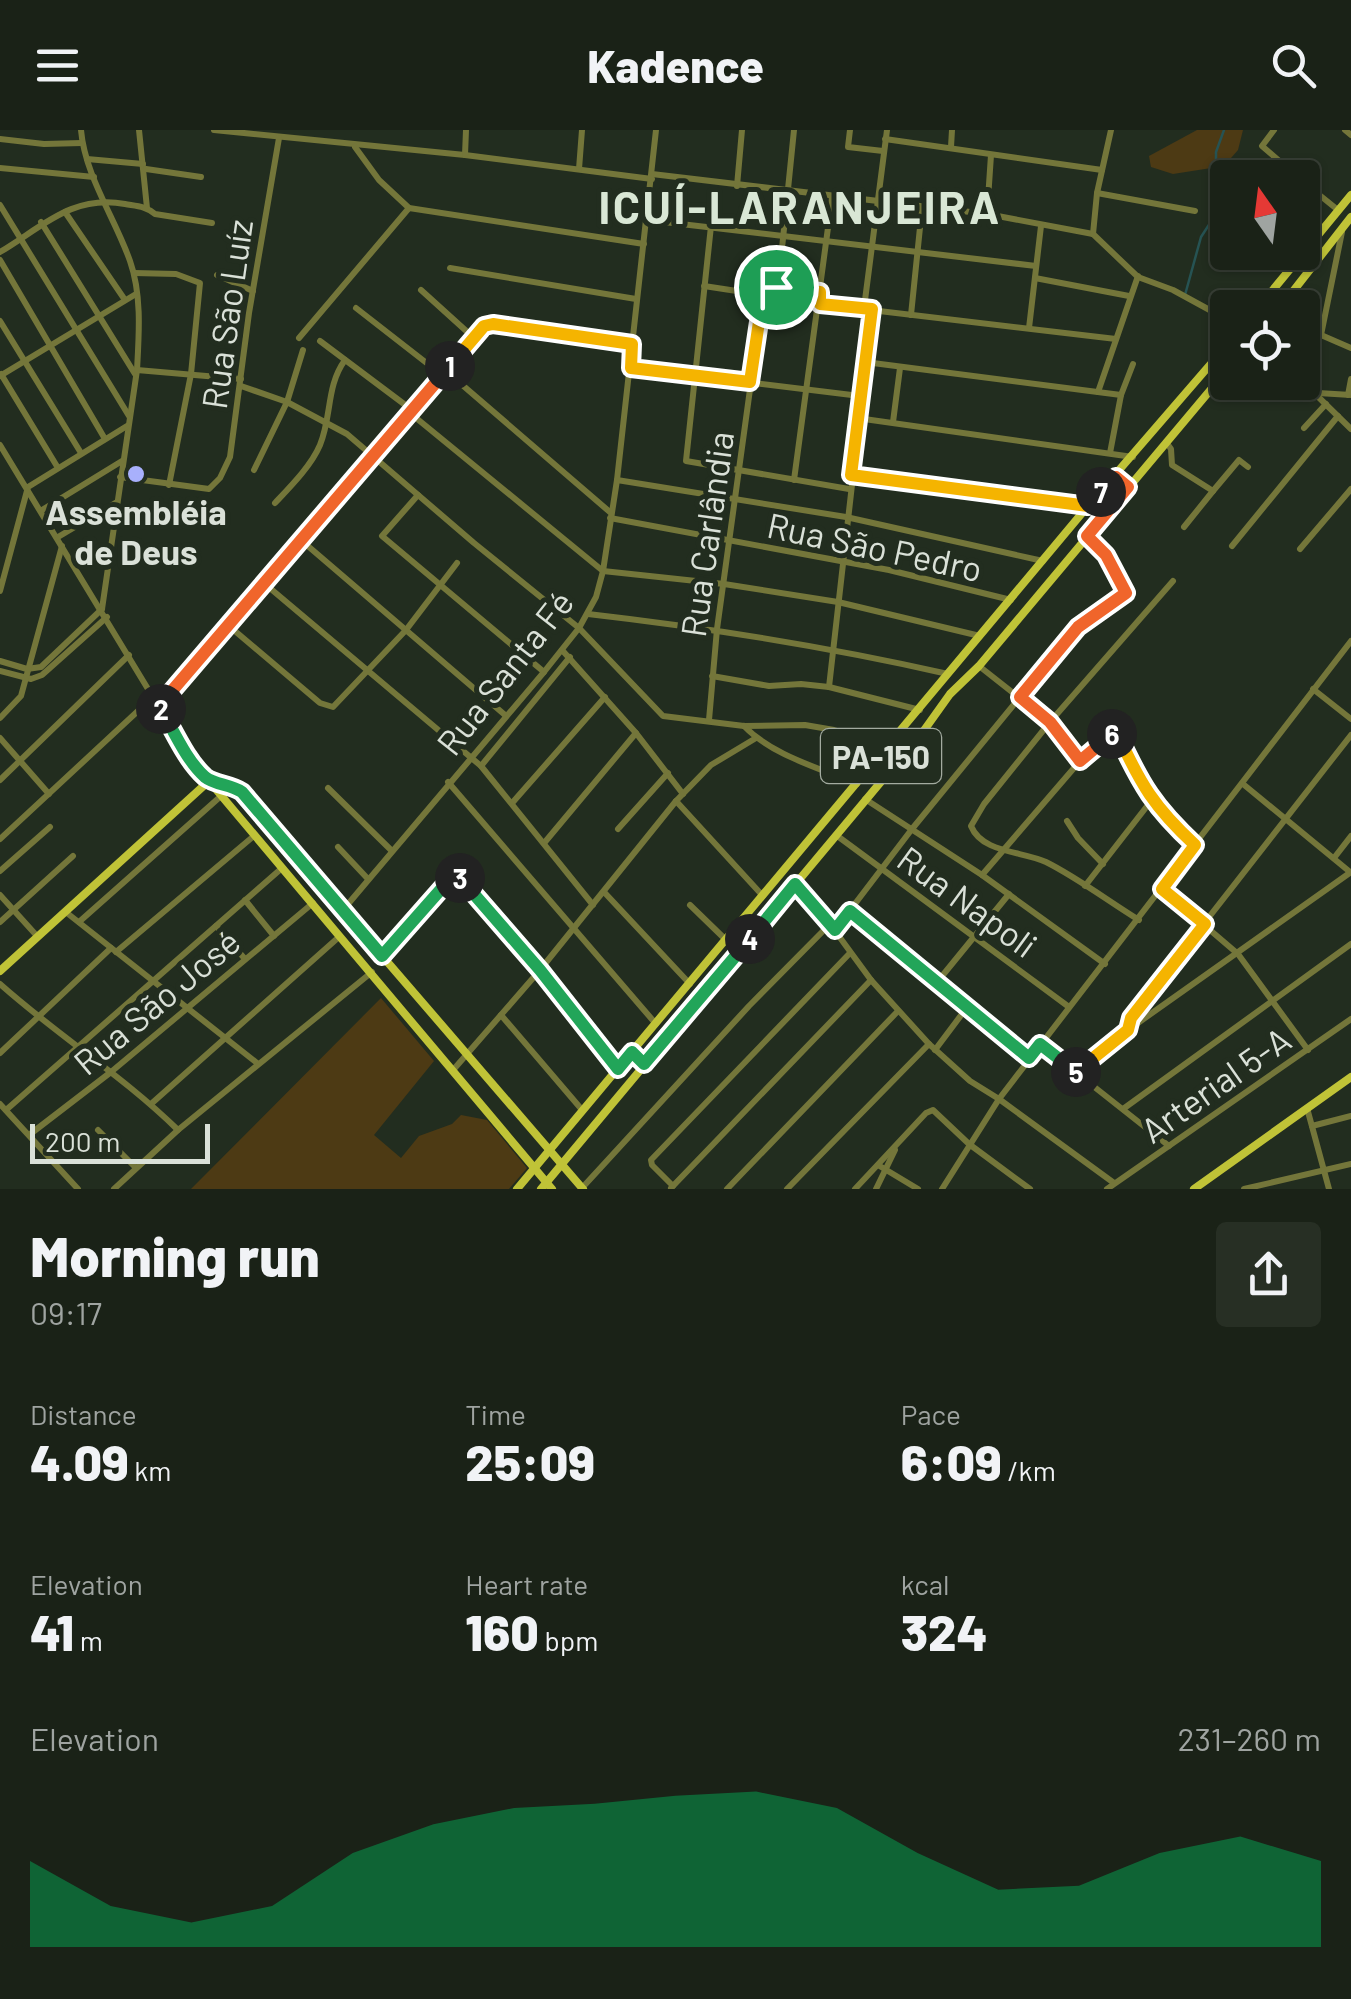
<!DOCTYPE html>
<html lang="en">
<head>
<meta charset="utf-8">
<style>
	body { margin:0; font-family:Barlow,sans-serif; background:#272f24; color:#f1f3f6; height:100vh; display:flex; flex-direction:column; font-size:38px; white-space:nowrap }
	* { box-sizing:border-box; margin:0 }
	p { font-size:32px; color:#9fa4a1 }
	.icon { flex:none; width:55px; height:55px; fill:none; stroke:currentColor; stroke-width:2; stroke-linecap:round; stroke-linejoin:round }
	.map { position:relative; height:1059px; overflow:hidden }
	.drawer { display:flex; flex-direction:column; background:#1a2217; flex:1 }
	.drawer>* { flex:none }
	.needle { width:65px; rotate:346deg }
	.tools { position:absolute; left:1210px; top:30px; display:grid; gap:20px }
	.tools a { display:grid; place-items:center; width:110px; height:110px; border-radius:10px; background:#1a2217; box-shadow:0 2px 8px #0004,0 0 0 2px #383f36; font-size:50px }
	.scale { position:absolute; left:30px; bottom:25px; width:180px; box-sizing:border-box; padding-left:10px; border:5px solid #dae1d8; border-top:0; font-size:28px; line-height:35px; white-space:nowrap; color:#dae1d8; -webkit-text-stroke:8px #222d1f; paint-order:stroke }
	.pin { position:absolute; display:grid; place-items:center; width:85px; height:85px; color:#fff; margin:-42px; border:5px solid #fff; border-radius:50%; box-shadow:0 2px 10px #0007 }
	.km { position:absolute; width:50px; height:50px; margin:-25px; border-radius:50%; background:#222; color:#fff; font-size:28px; line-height:50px; text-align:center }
	.round { display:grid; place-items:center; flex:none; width:105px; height:105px; border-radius:10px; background:#272f24 }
	.head { display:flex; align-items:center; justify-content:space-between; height:170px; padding:0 30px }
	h1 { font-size:55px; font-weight:800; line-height:75px }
	.metrics { display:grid; grid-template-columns:repeat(3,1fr); gap:15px; height:170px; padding:10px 30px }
	.metrics div { display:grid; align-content:center }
	.metrics b { font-size:50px; font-weight:800 }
	.metrics small { font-size:28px; font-weight:400 }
	.metrics p { font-size:28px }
	.chart { height:280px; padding:20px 30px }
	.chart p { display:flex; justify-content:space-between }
	.chart svg { width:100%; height:180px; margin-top:10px; fill:#0b8043; opacity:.7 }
	header { display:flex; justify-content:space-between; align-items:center; height:130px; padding:0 30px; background:#1a2217; font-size:45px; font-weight:800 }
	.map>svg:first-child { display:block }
</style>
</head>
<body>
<header><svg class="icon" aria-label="menu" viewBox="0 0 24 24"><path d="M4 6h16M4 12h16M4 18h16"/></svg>Kadence<svg class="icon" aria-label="search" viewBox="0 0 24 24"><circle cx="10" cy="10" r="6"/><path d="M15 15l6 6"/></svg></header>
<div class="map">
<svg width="1351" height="1059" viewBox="0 0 1351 1059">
	<rect width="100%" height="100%" fill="#222d1f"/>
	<!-- green -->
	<g fill="#4d3a14">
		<polygon points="1197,0 1243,0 1238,20 1224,36 1173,44 1151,37 1149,26"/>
		<polygon points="381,868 434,931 374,1005 401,1028 419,1006 452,994 461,985 487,990 527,1038 509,1059 191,1059"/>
	</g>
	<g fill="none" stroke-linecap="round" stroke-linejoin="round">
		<!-- stream -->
		<polyline stroke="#265353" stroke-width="2.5" points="1185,165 1201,107 1216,84 1216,22 1224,0"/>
		<!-- minor -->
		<g stroke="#74763a" stroke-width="6">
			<path d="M 81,0 C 85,46 115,88 130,131 C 142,165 139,204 137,240 L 102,479"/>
			<polyline points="139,0 147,78"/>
			<polyline points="214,0 465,25 652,49"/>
			<polyline points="850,0 848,17 883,21"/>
			<polyline points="1274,0 1262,16 1299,48"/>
			<polyline points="1345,0 1351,5"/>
			<polyline points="0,9 44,14 82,13"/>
			<polyline points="885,9 1102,40"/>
			<polyline points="355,17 379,50 409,78 644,114"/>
			<polyline points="951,17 952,0"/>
			<polyline points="465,25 466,0"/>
			<polyline points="87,29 143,34"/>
			<polyline points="0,38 94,47"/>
			<polyline points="146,39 201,47"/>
			<polyline points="579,39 582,0"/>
			<polyline points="652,44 987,84 1093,104"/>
			<polyline points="1302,51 1338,80"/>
			<polyline points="737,56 742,0"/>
			<polyline points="1097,63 1195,81"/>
			<polyline points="0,75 129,286"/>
			<polyline points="65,82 125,170"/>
			<polyline points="987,84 991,25"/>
			<polyline points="647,90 1036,136"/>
			<polyline points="41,92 135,244"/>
			<polyline points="711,96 686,331 849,359"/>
			<polyline points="1093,104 1138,147 1173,160 1228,190"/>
			<polyline points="1093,104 1097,63 1111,0"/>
			<path d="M 0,122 C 41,98 72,64 125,74 C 136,76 146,76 155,84 L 212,93"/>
			<polyline points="0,130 105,309"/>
			<polyline points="450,138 636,169"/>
			<polyline points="134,143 176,144 200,153 191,244 169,355"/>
			<polyline points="217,145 253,161"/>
			<polyline points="1035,148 1129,166"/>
			<polyline points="704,156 763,165"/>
			<polyline points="776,157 820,163"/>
			<polyline points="421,160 474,208"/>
			<polyline points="763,165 776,157 779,148 794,0"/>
			<polyline points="820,174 1116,209"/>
			<polyline points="356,178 442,245"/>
			<polyline points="864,178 887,0"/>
			<polyline points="911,185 922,78"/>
			<polyline points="1302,190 1321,205 1351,218"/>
			<polyline points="0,191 81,323"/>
			<polyline points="1029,198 1041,96"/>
			<polyline points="1321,205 1342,102"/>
			<polyline points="299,208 409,78"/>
			<polyline points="320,211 412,280"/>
			<polyline points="865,232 1121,265"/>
			<polyline points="631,238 860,266"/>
			<polyline points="137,240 241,249"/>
			<polyline points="446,241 611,383"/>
			<polyline points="1,244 58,338"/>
			<polyline points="0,246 136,164"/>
			<polyline points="1302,251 1351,299"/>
			<polyline points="241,256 287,272 347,304 474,413 579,498 663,586 744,596 805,595 834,600 887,616"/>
			<polyline points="1098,262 1138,146"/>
			<polyline points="1318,263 1351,265"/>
			<polyline points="1348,265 1351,249"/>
			<polyline points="410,283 603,441 724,454 838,472 980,506"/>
			<polyline points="857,288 1133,327"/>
			<polyline points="893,292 900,238"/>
			<polyline points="1304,298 1326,274"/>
			<polyline points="1166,312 1171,319 1172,335 1213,361 1239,330 1248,337"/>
			<polyline points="0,315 188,625 209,651"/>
			<polyline points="1110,323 1121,265 1133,234"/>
			<polyline points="254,340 287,272 303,220"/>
			<polyline points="851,345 1088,376"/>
			<polyline points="120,347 209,359 220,348 230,327 249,183 279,8"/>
			<polyline points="617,350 846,387 1043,431"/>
			<polyline points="794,350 832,68"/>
			<polyline points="418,365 382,406 544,542"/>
			<path d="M 275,373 C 291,356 311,336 320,315 C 332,286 326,256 345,230"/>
			<polyline points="42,380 122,331"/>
			<polyline points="610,388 889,440 1011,470"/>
			<polyline points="1184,397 1213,361"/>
			<polyline points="58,407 117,372"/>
			<polyline points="302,411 505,585"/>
			<polyline points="1232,416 1338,286"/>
			<polyline points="1300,419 1351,359"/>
			<polyline points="265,454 481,636 593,775"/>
			<polyline points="0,461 28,357 127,296"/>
			<path d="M 588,484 C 710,498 829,517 948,544"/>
			<polyline points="229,496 320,573 333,577 406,500 457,433"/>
			<polyline points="562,520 636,603 683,664"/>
			<polyline points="0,531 27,539 41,537 102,479"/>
			<polyline points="979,536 1050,592 1080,631"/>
			<polyline points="0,541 31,549 42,545 107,487"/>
			<polyline points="712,546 769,556 801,554 829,557 920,580"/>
			<polyline points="829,557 872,179"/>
			<polyline points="1313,559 1351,589"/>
			<polyline points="159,576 484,196 633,214"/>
			<polyline points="0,588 21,566 62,416"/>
			<polyline points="709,590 717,499 763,165"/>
			<path d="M 744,596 C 773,626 820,638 857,654"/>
			<polyline points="0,608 49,664"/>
			<polyline points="481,636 570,527"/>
			<polyline points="0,650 129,525"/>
			<polyline points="448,652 656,894"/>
			<polyline points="1243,654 1350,742"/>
			<polyline points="328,658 392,721"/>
			<polyline points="865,669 982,745 1105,834"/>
			<polyline points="676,671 763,766"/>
			<polyline points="513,672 605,567"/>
			<polyline points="1067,691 1078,708 1103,734"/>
			<polyline points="618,699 668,643"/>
			<polyline points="836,705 1069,877"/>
			<polyline points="0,709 153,567"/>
			<polyline points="545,712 636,603"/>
			<polyline points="338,717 368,749"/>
			<polyline points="1334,728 1351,706"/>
			<polyline points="0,741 50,697"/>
			<path d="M 982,745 L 1080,631 L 1113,604 L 1118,605 C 1142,657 1151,675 1195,715"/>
			<polyline points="795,754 830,794 871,850 929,914 970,951 999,969 1114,1053"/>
			<polyline points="1085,756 1151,671"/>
			<polyline points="1162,759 1238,824 1308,920"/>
			<polyline points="604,762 690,854"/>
			<polyline points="0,765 37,806"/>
			<polyline points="245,770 274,806"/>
			<polyline points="690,775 726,810"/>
			<polyline points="343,780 544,542 579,498 596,467 603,441 617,350 656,0"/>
			<polyline points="850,781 1029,928"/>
			<polyline points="67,783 257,933"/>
			<path d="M 1139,790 C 1108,771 1078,748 1046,732 C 1022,721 982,723 971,696 L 984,674 L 1050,592 L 1173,451"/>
			<polyline points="0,792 73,726"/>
			<polyline points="79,792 221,666"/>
			<polyline points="216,796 245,829"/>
			<polyline points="835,800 912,699 1065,512 1085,491 1126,463 1106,425 1087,406"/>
			<polyline points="116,822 255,705"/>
			<polyline points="382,825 450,749 457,746 540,840 618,939"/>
			<polyline points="938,851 1009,764"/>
			<path d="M 0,854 C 57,905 123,946 178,1000"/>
			<polyline points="501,885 583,981"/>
			<polyline points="1128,900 1131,887 1351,605"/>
			<polyline points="1040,914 1169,1016"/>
			<polyline points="935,920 968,876"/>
			<polyline points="0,923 111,818"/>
			<polyline points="454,939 540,840 676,671 711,635 756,608"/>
			<polyline points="1076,942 1128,900 1351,742"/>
			<polyline points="0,974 78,1059"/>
			<polyline points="151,974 340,806"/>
			<polyline points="1307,978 1329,1059"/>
			<polyline points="1123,979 1351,814"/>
			<polyline points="6,980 282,738"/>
			<polyline points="1312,996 1351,986"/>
			<polyline points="98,1000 136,1038"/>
			<polyline points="29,1005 111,942 313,773"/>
			<polyline points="878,1035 918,1059"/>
			<polyline points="673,1056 652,1035 651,1030 850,823"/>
			<polyline points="582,1058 749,876 830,794"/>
			<polyline points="671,1058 871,850"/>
			<polyline points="114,1059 178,1000 372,842"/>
			<polyline points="727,1059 898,881"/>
			<polyline points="787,1059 929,914"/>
			<polyline points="855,1059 926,983 933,980 969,1014 1030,1059"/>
			<polyline points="876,1059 895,1020"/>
			<polyline points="942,1059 999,969 1351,511"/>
			<polyline points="1107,1059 1351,889"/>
			<polyline points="1244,1059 1351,1034"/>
		</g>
		<!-- major -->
		<g stroke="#c0c337" stroke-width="8">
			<polyline points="1258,178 1351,65"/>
			<polyline points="1280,178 1351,87"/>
			<polyline points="209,651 229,654 241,662 583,1059"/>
			<polyline points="209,651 552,1059"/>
			<polyline points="0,841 209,651"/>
			<polyline points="517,1059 1088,376 1228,214"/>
			<polyline points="541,1059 925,599 950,564 979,536 1228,239"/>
			<polyline points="1194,1059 1351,947"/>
		</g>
	</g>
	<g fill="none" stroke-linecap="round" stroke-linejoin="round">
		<!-- split-1 casing -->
		<g stroke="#fff" stroke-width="20">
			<polyline id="split-1" points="450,236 484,196 493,194 632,214 631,238 750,252 763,165 776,157"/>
		</g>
		<!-- split-2 casing -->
		<g stroke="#fff" stroke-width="20">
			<polyline id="split-2" points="161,579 159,576 450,236"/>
		</g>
		<!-- split-3 casing -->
		<g stroke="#fff" stroke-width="20">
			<path id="split-3" d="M 161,579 C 174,601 186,630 205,647 C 215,655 230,654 242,662 L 382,826 L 450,749 L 457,746 L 460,748"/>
		</g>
		<!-- split-4 casing -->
		<g stroke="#fff" stroke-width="20">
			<polyline id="split-4" points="460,748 540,840 618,939 632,922 644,934 750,809"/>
		</g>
		<!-- split-5 casing -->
		<g stroke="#fff" stroke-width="20">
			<polyline id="split-5" points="750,809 795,754 835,800 850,781 1029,928 1040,914 1076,942"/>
		</g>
		<!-- split-6 casing -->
		<g stroke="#fff" stroke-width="20">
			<path id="split-6" d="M 1076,942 L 1128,900 L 1131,888 L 1205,794 L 1162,759 L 1195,715 C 1154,677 1141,655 1118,605 L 1112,604"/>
		</g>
		<!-- split-7 casing -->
		<g stroke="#fff" stroke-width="20">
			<polyline id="split-7" points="1101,362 1116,347 1128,357 1087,406 1106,425 1126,463 1078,497 1020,567 1050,592 1080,631 1112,604"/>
		</g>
		<!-- split-8 casing -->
		<g stroke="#fff" stroke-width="20">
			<polyline id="split-8" points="776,157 820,162 820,174 872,179 851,345 1088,376 1101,362"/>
		</g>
		<!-- split-1 -->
		<use href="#split-1" stroke="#f5b400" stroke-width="12"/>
		<!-- split-2 -->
		<use href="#split-2" stroke="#f0652b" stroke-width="12"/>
		<!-- split-3 -->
		<use href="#split-3" stroke="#22a559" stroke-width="12"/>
		<!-- split-4 -->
		<use href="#split-4" stroke="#22a559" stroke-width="12"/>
		<!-- split-5 -->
		<use href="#split-5" stroke="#22a559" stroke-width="12"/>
		<!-- split-6 -->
		<use href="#split-6" stroke="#f5b400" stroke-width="12"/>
		<!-- split-7 -->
		<use href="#split-7" stroke="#f0652b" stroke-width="12"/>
		<!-- split-8 -->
		<use href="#split-8" stroke="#f5b400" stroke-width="12"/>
	</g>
	<!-- markers -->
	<circle fill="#a8b0fc" stroke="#222d1f" stroke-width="4" cx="136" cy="344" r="10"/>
	<g text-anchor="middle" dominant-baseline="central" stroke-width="10" stroke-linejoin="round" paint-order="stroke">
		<!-- shield labels -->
		<rect fill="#222d1f" stroke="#a3aba0" stroke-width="2.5" x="821" y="599" width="120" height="54" rx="8"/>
		<g font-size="32" font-weight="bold" fill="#dae1d8">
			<text x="881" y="626">PA-150</text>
		</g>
		<!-- street labels -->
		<g font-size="35" fill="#dae1d8" stroke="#222d1f">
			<text transform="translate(226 184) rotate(-82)">Rua São Luíz</text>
			<text transform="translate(706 404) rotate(-82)">Rua Carlândia</text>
			<text transform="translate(875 416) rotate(12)">Rua São Pedro</text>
			<text transform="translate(504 542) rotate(-52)">Rua Santa Fé</text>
			<text transform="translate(968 771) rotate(36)">Rua Napoli</text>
			<text transform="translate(156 871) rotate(-40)">Rua São José</text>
			<text transform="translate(1215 954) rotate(-35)">Arterial 5-A</text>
		</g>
		<!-- poi labels -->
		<g font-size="35" font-weight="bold" fill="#dae1d8" stroke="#222d1f">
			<text x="136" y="381">Assembléia<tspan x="136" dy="40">de Deus</tspan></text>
		</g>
		<!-- district labels -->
		<g font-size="45" font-weight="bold" letter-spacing="2.5" fill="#d9e7d5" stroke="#222d1f">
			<text x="800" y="76">ICUÍ-LARANJEIRA</text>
		</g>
	</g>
</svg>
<div class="tools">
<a><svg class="needle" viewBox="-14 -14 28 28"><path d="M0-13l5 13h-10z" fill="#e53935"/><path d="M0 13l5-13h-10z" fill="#9fa4a1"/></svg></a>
<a><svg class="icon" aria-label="locate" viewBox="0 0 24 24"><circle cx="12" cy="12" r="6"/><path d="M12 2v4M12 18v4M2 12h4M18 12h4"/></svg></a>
</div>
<div class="scale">200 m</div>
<div class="pin" style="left:776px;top:157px;background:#1e9e55"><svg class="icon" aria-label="arrive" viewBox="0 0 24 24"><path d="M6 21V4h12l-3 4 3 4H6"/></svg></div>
<b class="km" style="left:450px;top:236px">1</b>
<b class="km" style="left:161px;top:579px">2</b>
<b class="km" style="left:460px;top:748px">3</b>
<b class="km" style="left:750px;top:809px">4</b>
<b class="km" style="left:1076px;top:942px">5</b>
<b class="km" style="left:1112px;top:604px">6</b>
<b class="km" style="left:1101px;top:362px">7</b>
</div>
<section class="drawer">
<div class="head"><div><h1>Morning run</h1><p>09:17</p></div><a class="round"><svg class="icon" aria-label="share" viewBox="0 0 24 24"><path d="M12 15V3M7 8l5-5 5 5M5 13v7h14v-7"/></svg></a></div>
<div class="metrics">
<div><p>Distance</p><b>4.09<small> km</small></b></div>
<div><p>Time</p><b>25:09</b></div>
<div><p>Pace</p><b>6:09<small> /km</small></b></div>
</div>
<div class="metrics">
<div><p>Elevation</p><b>41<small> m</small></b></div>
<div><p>Heart rate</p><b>160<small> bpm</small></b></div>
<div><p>kcal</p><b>324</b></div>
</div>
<div class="chart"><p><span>Elevation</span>231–260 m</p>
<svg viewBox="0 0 160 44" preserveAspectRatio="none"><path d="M0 44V23L10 34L20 38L30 34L40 21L50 14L60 10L70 9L80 7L90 6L100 10L110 21L120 30L130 29L140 21L150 17L160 23V44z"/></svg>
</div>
</section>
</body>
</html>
